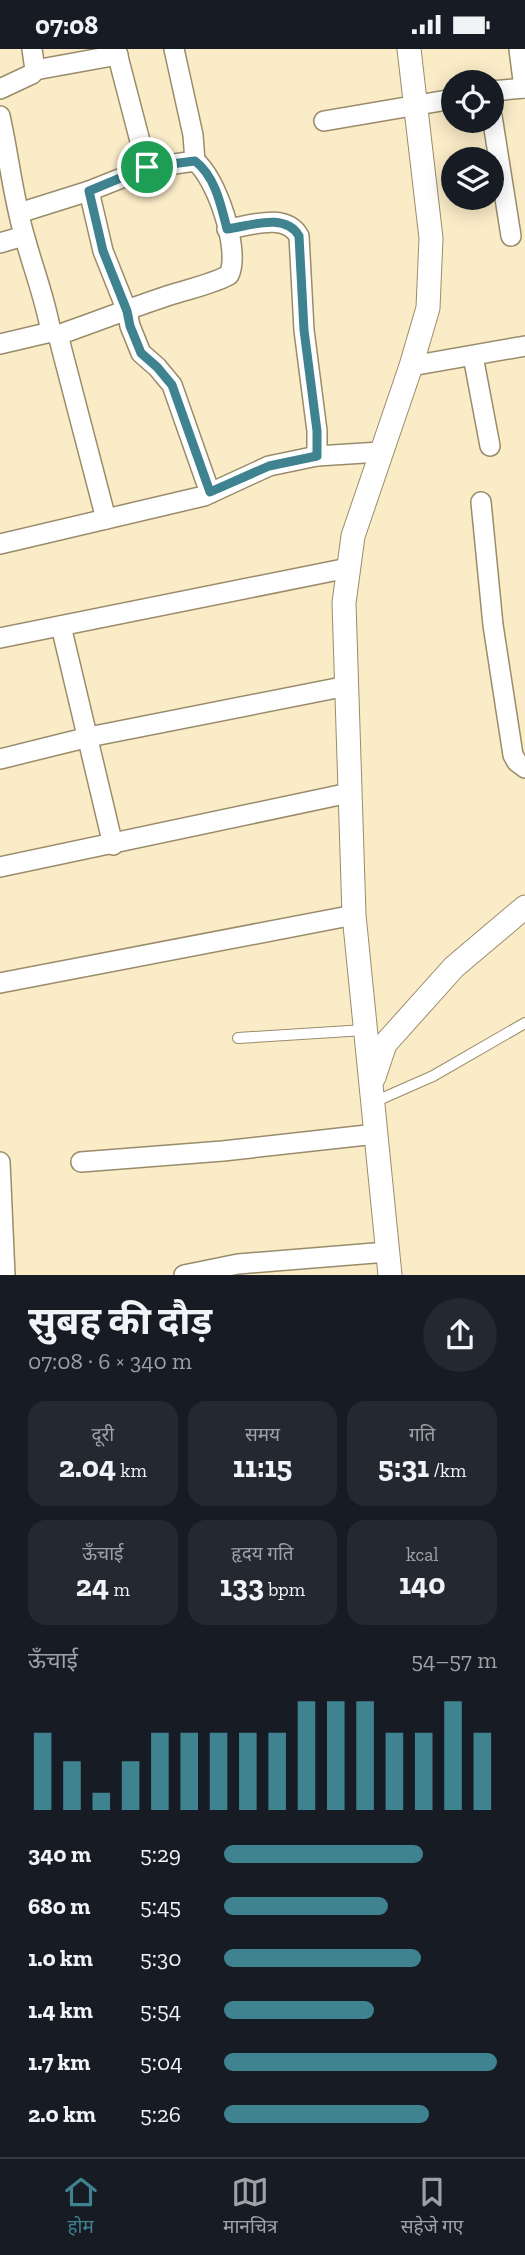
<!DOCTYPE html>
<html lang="hi">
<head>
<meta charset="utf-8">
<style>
	body { margin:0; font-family:"Zilla Slab","Noto Sans Devanagari",serif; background:#242831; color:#f1f3f6; height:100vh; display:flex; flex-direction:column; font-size:26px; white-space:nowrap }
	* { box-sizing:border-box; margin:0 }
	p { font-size:23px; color:#9ea1a6 }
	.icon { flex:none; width:38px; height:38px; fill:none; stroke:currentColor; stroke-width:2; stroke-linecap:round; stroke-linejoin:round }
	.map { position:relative; height:1226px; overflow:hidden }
	.side { display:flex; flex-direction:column; background:#171b24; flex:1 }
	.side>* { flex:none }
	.buttons { position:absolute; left:441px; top:21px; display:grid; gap:14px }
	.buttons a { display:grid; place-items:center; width:63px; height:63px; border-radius:50%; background:#171b24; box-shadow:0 4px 18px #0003; font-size:35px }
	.pin { position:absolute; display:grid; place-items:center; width:60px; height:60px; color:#fff; margin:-30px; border:4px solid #fff; border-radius:50%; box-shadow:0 2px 7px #0007 }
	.round { display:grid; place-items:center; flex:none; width:74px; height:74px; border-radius:37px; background:#242831 }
	.summary { display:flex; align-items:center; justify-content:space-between; height:119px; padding:0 28px }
	h1 { font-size:38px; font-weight:700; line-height:52px }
	.metrics { display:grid; grid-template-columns:repeat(3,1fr); gap:10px; height:119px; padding:7px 28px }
	.metrics div { display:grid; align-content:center; border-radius:18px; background:#242831; text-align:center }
	.metrics b { font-size:30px; font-weight:700 }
	.metrics small { font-size:19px; font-weight:400 }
	.metrics p { font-size:19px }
	.chart { height:196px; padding:14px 28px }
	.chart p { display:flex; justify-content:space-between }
	.chart svg { width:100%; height:126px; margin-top:7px; stroke:#3f8391; stroke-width:6 }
	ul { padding:0 28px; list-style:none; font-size:23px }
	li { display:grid; grid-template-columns:112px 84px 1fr; align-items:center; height:52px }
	li i { height:18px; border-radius:9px; background:#3f8391 }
	.status { display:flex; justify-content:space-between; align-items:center; height:49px; padding:0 35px; background:#171b24; direction:ltr }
	.status svg { height:19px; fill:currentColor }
	.tabs { display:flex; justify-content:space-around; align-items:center; height:98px; border-top:2px solid #363941; background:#171b24; font-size:19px; color:#9ea1a6 }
	.tabs a { display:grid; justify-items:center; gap:4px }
	.tabs .selected { color:#3f8391 }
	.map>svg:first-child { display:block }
</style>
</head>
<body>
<div class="status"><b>07:08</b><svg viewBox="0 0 49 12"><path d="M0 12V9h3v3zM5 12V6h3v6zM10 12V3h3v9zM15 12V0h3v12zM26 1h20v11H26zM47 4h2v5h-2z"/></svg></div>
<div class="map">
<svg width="525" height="1226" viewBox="0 0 525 1226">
	<rect width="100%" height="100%" fill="#fbecc8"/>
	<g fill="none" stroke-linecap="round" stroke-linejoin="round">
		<!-- service casing -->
		<g stroke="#9a8c6b" stroke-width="12">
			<g id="service">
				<polyline points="238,989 365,981"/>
				<polyline points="374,1053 433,1027 525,974"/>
			</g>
		</g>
		<!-- minor casing -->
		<g stroke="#9a8c6b" stroke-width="22">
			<g id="minor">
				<polyline points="116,0 147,119"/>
				<polyline points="174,0 193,86 195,112"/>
				<polyline points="519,0 524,39"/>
				<polyline points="35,21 118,6"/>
				<polyline points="0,40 32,25 35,21 32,0"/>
				<polyline points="492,42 525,39"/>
				<path d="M 0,67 C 9,107 13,149 25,189 C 34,222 45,249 51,283"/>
				<polyline points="492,67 511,187"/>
				<polyline points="324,72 453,50"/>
				<polyline points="19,164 89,142"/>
				<path d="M 227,180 C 250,177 285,163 299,187 L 304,281 L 317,382 L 317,407"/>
				<polyline points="0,194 24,187"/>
				<path d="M 58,286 C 95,273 131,259 167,247 C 188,240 210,236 229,226 C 241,201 216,128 195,112 L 147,119 L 89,142 L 103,202 L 127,262 L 130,277 L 141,304 L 157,318 L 172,336 L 210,444"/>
				<polyline points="0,295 51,283 58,286 106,470"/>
				<polyline points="473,307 490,397"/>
				<polyline points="411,317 525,297"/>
				<polyline points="481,453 493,576 513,706 517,713 525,719"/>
				<polyline points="0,495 204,447 269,417 317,407 380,403"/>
				<polyline points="61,577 113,796"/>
				<polyline points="0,589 348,519"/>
				<polyline points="0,710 89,688 347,637"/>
				<polyline points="0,818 349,744"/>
				<polyline points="0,934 354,866"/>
				<polyline points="0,1113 5,1226"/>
				<polyline points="81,1113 223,1102 376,1085"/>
				<polyline points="184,1226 238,1215 387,1203"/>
			</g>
		</g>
		<!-- tertiary casing -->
		<g stroke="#9a8c6b" stroke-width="25">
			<g id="tertiary">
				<polyline points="374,1028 385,995 454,918 525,858"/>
				<polyline points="390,1226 354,866 344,554 353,487 411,317 428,259 431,189 409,0"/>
			</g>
		</g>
		<!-- service -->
		<use href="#service" stroke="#fff" stroke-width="10"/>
		<!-- minor -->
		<use href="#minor" stroke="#fff" stroke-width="19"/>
		<!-- tertiary -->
		<use href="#tertiary" stroke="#fff" stroke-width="23"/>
	</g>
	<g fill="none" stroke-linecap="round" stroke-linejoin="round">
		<!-- route casing -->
		<g stroke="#fff" stroke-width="14">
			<path id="route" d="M 195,112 C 215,127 221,156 227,180 C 250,177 285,163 299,187 L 304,281 L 317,382 L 317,407 L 269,417 L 210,443 L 172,336 L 157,318 L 141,304 L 130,277 L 127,262 L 103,202 L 89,142 L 147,118 Z"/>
		</g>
		<!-- route -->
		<use href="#route" stroke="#3f8391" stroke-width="9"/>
	</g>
</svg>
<div class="buttons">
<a><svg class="icon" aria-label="locate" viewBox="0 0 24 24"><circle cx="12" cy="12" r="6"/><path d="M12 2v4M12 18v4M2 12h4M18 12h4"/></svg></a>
<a><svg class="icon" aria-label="layers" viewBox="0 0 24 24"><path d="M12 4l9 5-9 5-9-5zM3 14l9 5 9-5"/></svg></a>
</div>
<div class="pin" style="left:147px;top:118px;background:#1e9e55"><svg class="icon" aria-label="arrive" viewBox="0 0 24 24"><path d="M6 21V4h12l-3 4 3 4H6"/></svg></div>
</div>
<section class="side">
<div class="summary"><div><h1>सुबह की दौड़</h1><p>07:08 · 6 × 340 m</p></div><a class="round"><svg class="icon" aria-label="share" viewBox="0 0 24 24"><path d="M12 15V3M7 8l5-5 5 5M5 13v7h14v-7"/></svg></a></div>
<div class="metrics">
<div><p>दूरी</p><b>2.04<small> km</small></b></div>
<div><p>समय</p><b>11:15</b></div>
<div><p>गति</p><b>5:31<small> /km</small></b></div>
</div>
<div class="metrics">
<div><p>ऊँचाई</p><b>24<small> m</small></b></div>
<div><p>हृदय गति</p><b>133<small> bpm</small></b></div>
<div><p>kcal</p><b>140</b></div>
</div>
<div class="chart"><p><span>ऊँचाई</span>54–57 m</p>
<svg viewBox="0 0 160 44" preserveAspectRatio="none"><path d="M5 44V17M15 44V27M25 44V38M35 44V27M45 44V17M55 44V17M65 44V17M75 44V17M85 44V17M95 44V6M105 44V6M115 44V6M125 44V17M135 44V17M145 44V6M155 44V17"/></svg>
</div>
<ul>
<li><b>340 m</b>5:29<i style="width:73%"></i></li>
<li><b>680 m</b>5:45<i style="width:60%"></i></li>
<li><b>1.0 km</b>5:30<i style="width:72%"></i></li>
<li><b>1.4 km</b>5:54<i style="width:55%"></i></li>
<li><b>1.7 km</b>5:04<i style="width:100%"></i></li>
<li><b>2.0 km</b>5:26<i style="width:75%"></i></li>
</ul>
</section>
<nav class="tabs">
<a class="selected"><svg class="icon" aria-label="home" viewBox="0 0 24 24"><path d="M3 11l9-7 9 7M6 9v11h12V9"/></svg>होम</a>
<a><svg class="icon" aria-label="map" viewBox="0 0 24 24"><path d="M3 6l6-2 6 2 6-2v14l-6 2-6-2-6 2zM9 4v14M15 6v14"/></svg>मानचित्र</a>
<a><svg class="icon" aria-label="saved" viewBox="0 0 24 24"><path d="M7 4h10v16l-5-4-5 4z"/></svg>सहेजे गए</a>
</nav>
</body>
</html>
